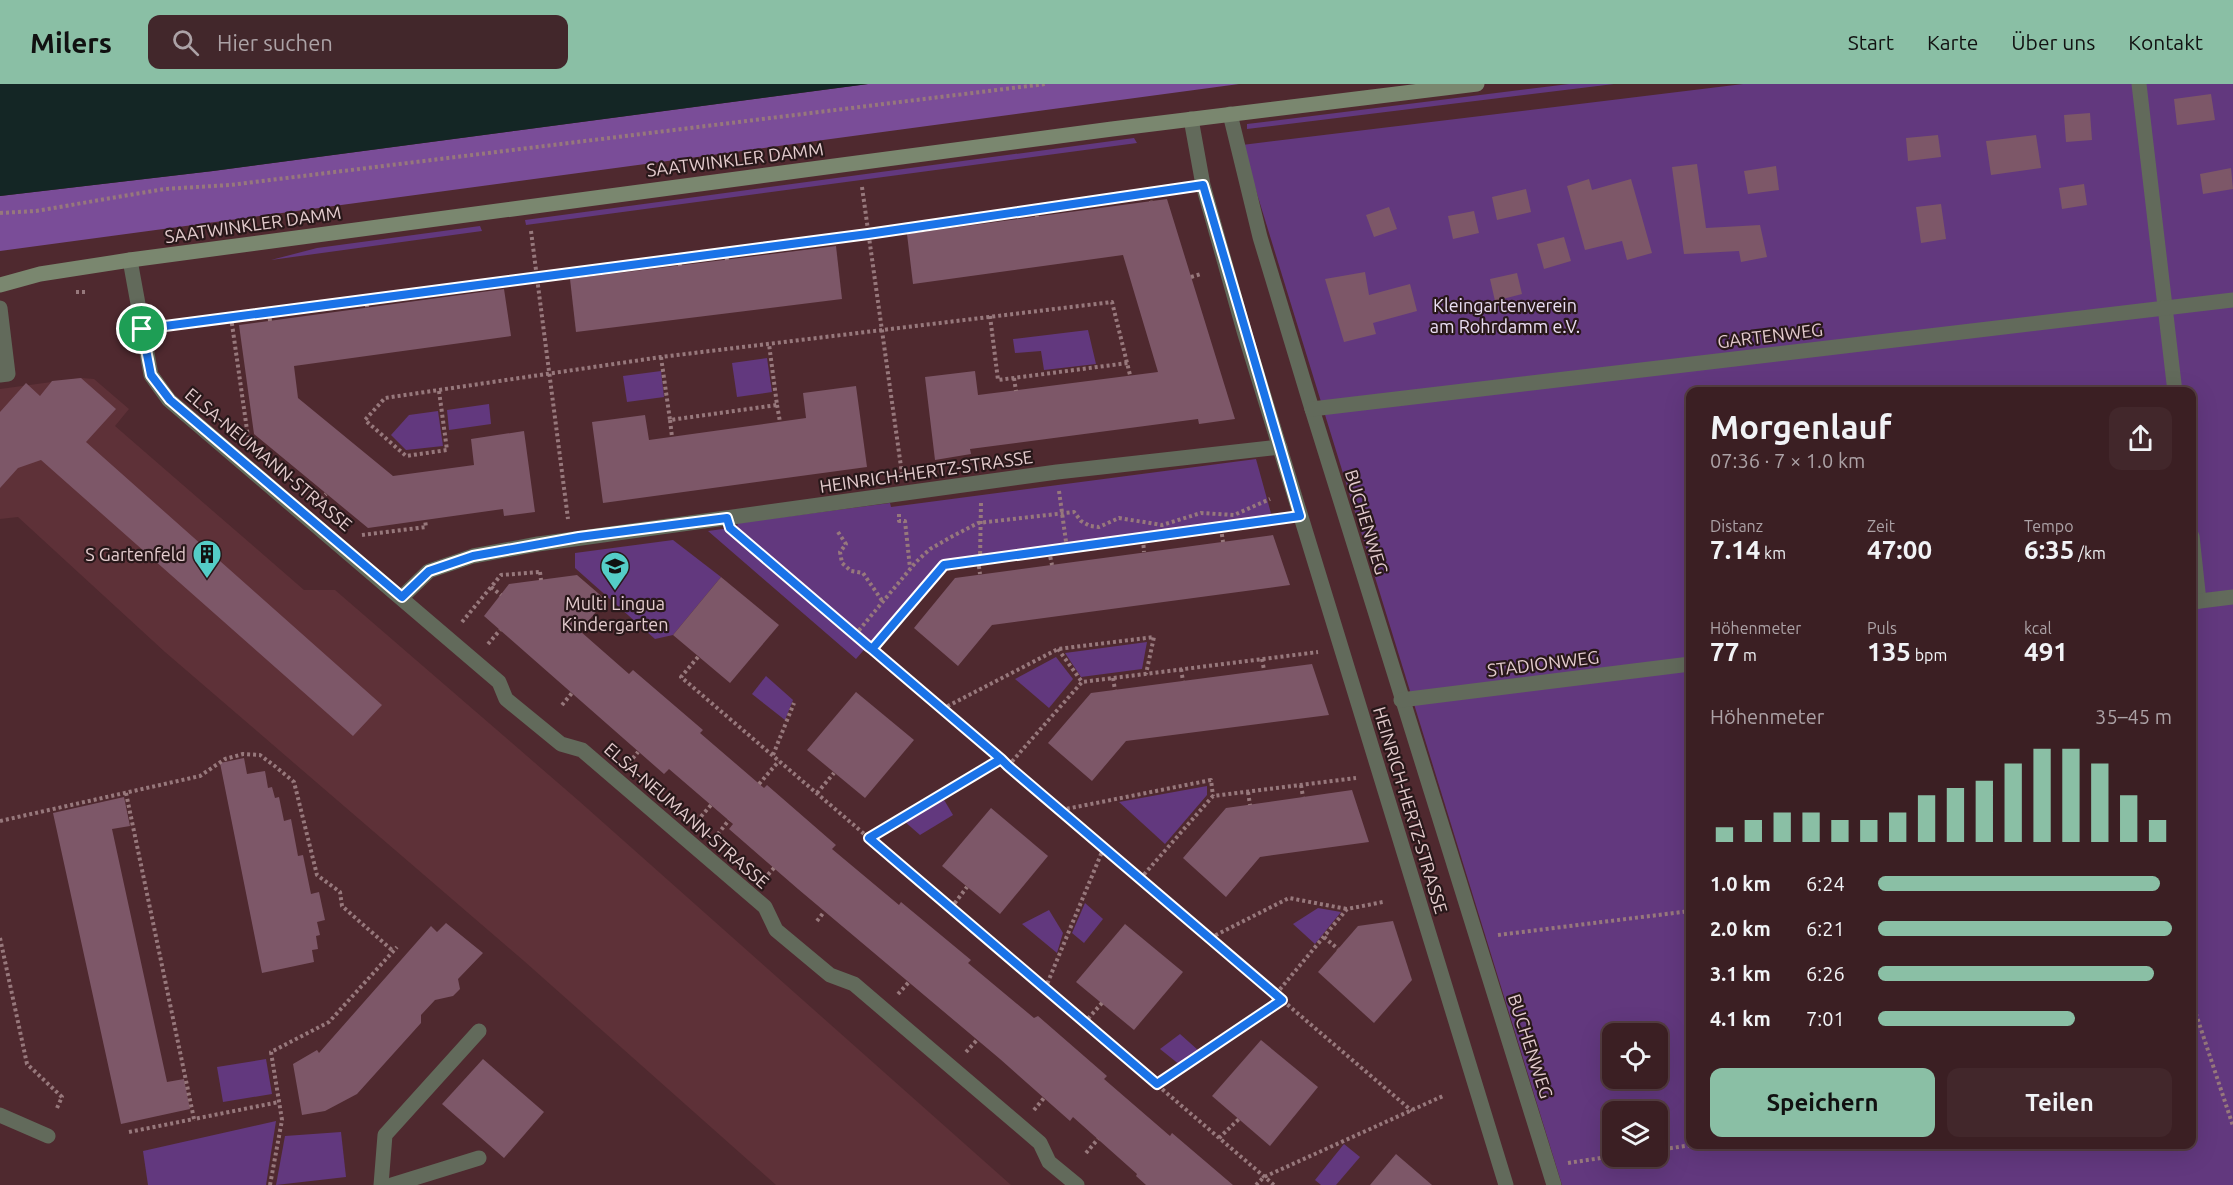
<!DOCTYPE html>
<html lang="de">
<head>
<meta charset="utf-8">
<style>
	body { margin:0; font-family:Ubuntu,sans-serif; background:#42272b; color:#f1f3f6; height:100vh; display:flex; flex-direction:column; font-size:22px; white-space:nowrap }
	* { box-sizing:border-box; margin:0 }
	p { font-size:20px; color:#aca2a6 }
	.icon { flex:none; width:33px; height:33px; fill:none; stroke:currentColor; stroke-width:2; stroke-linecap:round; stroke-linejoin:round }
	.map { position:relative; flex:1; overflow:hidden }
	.details { position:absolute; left:1686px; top:303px; width:510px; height:762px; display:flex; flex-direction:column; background:#3b1f23; border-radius:12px; box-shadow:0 6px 24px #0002,0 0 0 2px #543d41 }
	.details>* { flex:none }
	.fabs { position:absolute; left:1602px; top:939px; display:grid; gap:12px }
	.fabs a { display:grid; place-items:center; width:66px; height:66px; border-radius:12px; background:#3b1f23; box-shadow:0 6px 24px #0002,0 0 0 2px #543d41; font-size:30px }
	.pin { position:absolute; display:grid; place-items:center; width:51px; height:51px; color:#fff; margin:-26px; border:3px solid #fff; border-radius:50%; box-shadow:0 2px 6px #0007 }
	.round { display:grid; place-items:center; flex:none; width:63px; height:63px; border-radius:12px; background:#42272b }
	.head { display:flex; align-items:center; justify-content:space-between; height:102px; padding:0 24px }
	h1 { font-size:33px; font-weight:700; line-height:45px }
	.figures { display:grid; grid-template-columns:repeat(3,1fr); gap:9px; height:102px; padding:6px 24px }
	.figures div { display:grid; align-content:center }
	.figures b { font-size:26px; font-weight:700 }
	.figures small { font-size:16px; font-weight:400 }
	.figures p { font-size:16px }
	.chart { height:168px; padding:12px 24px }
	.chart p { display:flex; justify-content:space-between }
	.chart svg { width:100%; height:108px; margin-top:6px; stroke:#8abfa5; stroke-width:6 }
	.action { display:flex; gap:12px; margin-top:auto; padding:12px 24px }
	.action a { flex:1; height:69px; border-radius:12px; background:#8abfa5; color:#111; font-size:24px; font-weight:700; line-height:69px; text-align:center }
	.action a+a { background:#42272b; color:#f1f3f6 }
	ul { padding:0 24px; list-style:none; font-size:20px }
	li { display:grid; grid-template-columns:96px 72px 1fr; align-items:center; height:45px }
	li i { height:15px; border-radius:8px; background:#8abfa5 }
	header { display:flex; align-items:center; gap:36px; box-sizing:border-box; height:84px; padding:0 30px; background:#8abfa5; color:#111 }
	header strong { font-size:28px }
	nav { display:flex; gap:33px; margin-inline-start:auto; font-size:21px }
	.search { width:420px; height:54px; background:#42272b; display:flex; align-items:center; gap:15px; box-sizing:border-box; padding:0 21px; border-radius:12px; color:#aca2a6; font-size:22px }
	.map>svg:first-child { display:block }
</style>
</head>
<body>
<header>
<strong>Milers</strong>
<div class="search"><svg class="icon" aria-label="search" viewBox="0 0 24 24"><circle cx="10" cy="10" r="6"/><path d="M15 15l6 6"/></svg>Hier suchen</div>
<nav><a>Start</a><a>Karte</a><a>Über uns</a><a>Kontakt</a></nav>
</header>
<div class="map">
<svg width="2233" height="1101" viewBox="0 0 2233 1101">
	<rect width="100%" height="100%" fill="#4f292f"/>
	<!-- built -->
	<polygon fill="#5e3138" points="81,294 94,295 129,325 115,342 304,506 335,506 579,717 1011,1101 776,1101 524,877 165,568 18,433 0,435 0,305"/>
	<!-- green -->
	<g fill="#62387e" fill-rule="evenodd">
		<polygon points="1569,0 1614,0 1247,45 1247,40"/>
		<path d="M 1743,0 L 2233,0 L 2233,1101 L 1562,1101 L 1242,61 ZM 1690,308 L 2192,308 L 2192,1060 L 1690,1060 ZM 1612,950 L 1658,950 L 1658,994 L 1612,994 ZM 1612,1028 L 1658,1028 L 1658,1072 L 1612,1072 Z"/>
		<polygon points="1134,54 1137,59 526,141 525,136"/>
		<polygon points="480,142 482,147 271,176 317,164"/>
		<polygon points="1088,246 1096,280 1044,286 1041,267 1015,269 1013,255"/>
		<polygon points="767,274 772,308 737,313 732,279"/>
		<polygon points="661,287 664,313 627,318 623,292"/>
		<polygon points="489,320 491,340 449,346 447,326"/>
		<polygon points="438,327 443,362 406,366 391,351 409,331"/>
		<polygon points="1256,375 1272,433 940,478 856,575 708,447 737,443 738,439 890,419 891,423"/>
		<polygon points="673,456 721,493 673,551 655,555 575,484 575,469"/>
		<polygon points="1147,558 1142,585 1081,593 1065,569"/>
		<polygon points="1056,573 1073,595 1049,624 1015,595"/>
		<polygon points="766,592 793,616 785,636 752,610"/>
		<polygon points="1207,702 1207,711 1165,760 1119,718"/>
		<polygon points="943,714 953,731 920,751 904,737"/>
		<polygon points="1085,819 1103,835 1084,859 1072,849"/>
		<polygon points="1318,824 1341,828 1315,860 1293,840"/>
		<polygon points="1049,826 1063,849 1057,869 1022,840"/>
		<polygon points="1180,950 1199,967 1180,981 1160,965"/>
		<polygon points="266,975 272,1010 223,1018 217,983"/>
		<polygon points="276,1037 266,1101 148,1101 143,1067"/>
		<polygon points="341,1048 346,1093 276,1101 285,1052"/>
		<polygon points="1344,1060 1360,1073 1336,1101 1321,1101 1315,1096"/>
	</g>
	<!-- forest -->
	<polygon fill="#7a4d98" points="868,0 1239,0 0,167 0,112 213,87"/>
	<!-- water -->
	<polygon fill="#142625" points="0,0 868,0 213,87 0,112"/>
	<!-- building -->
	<g fill="#7d5768">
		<polygon points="2211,10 2215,36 2177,41 2174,15"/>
		<polygon points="2090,29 2092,56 2066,58 2064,31"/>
		<polygon points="1938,51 1941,73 1908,77 1906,54"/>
		<polygon points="2036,51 2041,84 1991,91 1986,57"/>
		<polygon points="1697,80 1706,144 1760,141 1767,173 1741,178 1739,167 1684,170 1672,83"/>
		<polygon points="1776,82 1779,106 1748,110 1744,87"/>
		<polygon points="2231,84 2233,105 2203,110 2200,90"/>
		<polygon points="1589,95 1592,106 1631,95 1652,169 1627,176 1622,157 1585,166 1567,102"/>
		<polygon points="2084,100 2087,121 2062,125 2059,104"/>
		<polygon points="1526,105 1531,128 1497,136 1492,113"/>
		<polygon points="1167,115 1235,335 1199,340 1198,335 970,365 971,370 935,376 925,293 975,287 978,311 1158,288 1123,171 913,200 907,150"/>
		<polygon points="1941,120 1946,155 1921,159 1916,123"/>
		<polygon points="1389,123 1397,145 1374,153 1366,131"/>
		<polygon points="1474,127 1479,149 1453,155 1448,132"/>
		<polygon points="1564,153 1571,177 1544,185 1537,160"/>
		<polygon points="836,162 842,215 576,248 570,195"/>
		<polygon points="1365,188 1369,211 1410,200 1417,227 1373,239 1376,250 1344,258 1325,195"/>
		<polygon points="1517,189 1522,210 1495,217 1490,195"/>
		<polygon points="504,205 511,252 294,282 298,314 393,392 474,381 471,355 524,347 535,428 504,432 503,425 368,444 254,350 239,241"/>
		<polygon points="81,294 116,325 86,358 382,621 353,652 41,376 18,384 0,404 0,328 26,299 40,312 52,297"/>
		<polygon points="856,302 867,383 603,419 592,338 645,331 649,356 806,334 803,309"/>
		<polygon points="1273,451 1290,501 992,541 958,582 914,544 955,494"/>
		<polygon points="577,491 606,516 580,547 629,590 633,586 703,646 700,649 764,704 767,701 836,761 832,765 899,821 901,818 971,876 968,879 1034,934 1038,932 1107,992 1104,995 1170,1052 1172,1049 1233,1101 1146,1101 1136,1092 1137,1090 1073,1033 1070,1037 1000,975 798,805 729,745 733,740 669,685 664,690 484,532 509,500"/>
		<polygon points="721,493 779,541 730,599 673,551"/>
		<polygon points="1312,580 1329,631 1126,657 1092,697 1048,659 1091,609"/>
		<polygon points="856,608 914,656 865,714 807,666"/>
		<polygon points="244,674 247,690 265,687 268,704 272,703 275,714 279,713 284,737 291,735 298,772 303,771 311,810 319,808 325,836 317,838 320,851 316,852 318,865 312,866 314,878 262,889 220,679"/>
		<polygon points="1352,706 1369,758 1260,773 1226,813 1183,774 1226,724"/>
		<polygon points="124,713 130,742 112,745 167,998 184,995 190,1025 121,1040 53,729"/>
		<polygon points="991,724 1048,772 1000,830 942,782"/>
		<polygon points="1393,837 1412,896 1374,939 1318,888 1358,842"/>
		<polygon points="446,839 483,869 458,895 460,905 453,912 435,916 421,931 421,939 357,1010 325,1027 302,1031 293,980 317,966 319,969 431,842 437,848"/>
		<polygon points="1125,840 1183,888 1134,946 1076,898"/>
		<polygon points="1261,956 1318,1003 1270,1062 1212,1012"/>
		<polygon points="483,975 544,1028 504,1074 442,1020"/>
		<polygon points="1396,1070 1432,1101 1370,1101"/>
	</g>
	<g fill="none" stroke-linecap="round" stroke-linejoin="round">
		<!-- path -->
		<g stroke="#97787c" stroke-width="4" stroke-dasharray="3 3" stroke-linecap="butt">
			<polyline points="862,103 902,390"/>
			<polyline points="1149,111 1151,117"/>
			<polyline points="1036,126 1037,133"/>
			<polyline points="0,129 36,127 164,105 230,101 1045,0"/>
			<polyline points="531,147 568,435"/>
			<polyline points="726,168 727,176"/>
			<polyline points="679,174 680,182"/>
			<polyline points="1191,193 1201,190"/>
			<polyline points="76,208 85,208"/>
			<polyline points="366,215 367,223"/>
			<polyline points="269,228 270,237"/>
			<polyline points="990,232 998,296 1128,279"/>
			<polyline points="231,233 248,353"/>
			<polyline points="164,242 1182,106"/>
			<polyline points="661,273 670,336 777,321 769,260"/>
			<polyline points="1014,294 1016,307"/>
			<polyline points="439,307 447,366 406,372 365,336 385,314 661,273 1112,218 1130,291"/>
			<polyline points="777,321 780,338"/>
			<polyline points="670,336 672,353"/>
			<polyline points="253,356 256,353"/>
			<polyline points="1059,407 1067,465"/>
			<polyline points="321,415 326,410"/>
			<polyline points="899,430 899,437 905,437 910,484"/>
			<polyline points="1221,444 1223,458"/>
			<polyline points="838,448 846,460 840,468 842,479 851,487 863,489 883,518"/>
			<polyline points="362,451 426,443 425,436"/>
			<polyline points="740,453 1412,1027"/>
			<polyline points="1143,455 1144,468"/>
			<polyline points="1049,467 1052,481"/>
			<polyline points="978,476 980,490"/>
			<polyline points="980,476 981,418"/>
			<polyline points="540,488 541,496"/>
			<polyline points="491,503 501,511"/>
			<polyline points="462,538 501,491 540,488"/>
			<polyline points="855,551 916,478 930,465 951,453 978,439 1074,428 1081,437 1090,442 1099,443 1119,434 1162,441 1201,429 1234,431 1270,415"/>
			<polyline points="488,560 500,546"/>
			<polyline points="872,565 944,481 1282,436"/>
			<polyline points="1058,565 1082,598"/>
			<polyline points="698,573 681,593 1274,1101"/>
			<polyline points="1262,575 1264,586"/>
			<polyline points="1181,585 1183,597"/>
			<polyline points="1113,594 1115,606"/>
			<polyline points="562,621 572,609"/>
			<polyline points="942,625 1058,565 1154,553 1146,590"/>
			<polyline points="773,671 794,619"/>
			<polyline points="629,679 638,668"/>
			<polyline points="1008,682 1082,598 1318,568"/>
			<polyline points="759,700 779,677"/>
			<polyline points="1301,701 1303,713"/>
			<polyline points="1248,708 1250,721"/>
			<polyline points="126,709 194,1035 279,1018"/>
			<polyline points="817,709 834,689"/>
			<polyline points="1061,726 1211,696 1213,712"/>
			<polyline points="0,737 200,692 225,675 243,670 260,671 276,683 294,698 317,791 340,808 342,822 393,867"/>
			<polyline points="697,737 711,721"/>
			<polyline points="869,754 1001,675"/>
			<polyline points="714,755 729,736"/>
			<polyline points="764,795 774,784"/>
			<polyline points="1140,795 1213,712 1356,694"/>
			<polyline points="951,824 967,803"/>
			<polyline points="817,837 824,828"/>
			<polyline points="1498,851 1690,827"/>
			<polyline points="1324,853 1338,865"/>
			<polyline points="0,854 27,980 62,1013 57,1024"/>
			<polyline points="1210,854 1289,814 1347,825"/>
			<polyline points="1045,905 1104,763"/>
			<polyline points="898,910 909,898"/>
			<polyline points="1276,910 1347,825 1383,818"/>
			<polyline points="2192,918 2233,1042"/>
			<polyline points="1084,939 1102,919"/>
			<polyline points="966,968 977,956"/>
			<polyline points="1157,1001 1282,916"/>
			<polyline points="1034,1026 1044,1014"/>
			<polyline points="129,1048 194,1035"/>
			<polyline points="1219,1054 1239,1035"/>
			<polyline points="1658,1066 1699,1060"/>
			<polyline points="1086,1069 1098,1055"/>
			<polyline points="1568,1079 1614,1072"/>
			<polyline points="270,1101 282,1036 271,968 329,938 397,863"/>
			<polyline points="1256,1101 1264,1093 1443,1012"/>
		</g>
		<!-- lane -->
		<g stroke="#626a5b" stroke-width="15">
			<polyline points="2139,0 2175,308"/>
			<polyline points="1230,30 1260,153 1312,325 1554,1101"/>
			<polyline points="0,224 8,290 0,291"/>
			<polyline points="1312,325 2233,216"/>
			<polyline points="2192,452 2199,517"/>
			<polyline points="402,513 429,487 473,472 538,460 1057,388 1280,363"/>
			<polyline points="2192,518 2233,513"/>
			<polyline points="1401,616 1690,580"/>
			<polyline points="0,1031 48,1052"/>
			<polyline points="381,1101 385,1051 479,947"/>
			<polyline points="392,1101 479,1074"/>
		</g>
		<!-- street -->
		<g stroke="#626a5b" stroke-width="15">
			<polyline points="1191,35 1203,101 1244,247 1506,1101"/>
			<polyline points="130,176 151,291 169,316 499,598 506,615 561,660 582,666 765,823 776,846 830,891 854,900 1040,1059 1049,1078 1077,1101"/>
		</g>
		<!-- secondary -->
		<polyline stroke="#7a876f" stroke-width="15" points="0,201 40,190 130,176 1112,45 1477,0"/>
	</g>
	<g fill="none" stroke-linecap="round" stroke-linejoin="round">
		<!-- route casing -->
		<g stroke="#fff" stroke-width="12">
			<polyline id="route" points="142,245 151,291 170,316 402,513 429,487 473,472 579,453 727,434 730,444 868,562 872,565 1001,675 1008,682 1282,916 1157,1000 869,754 1001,675 872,565 944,481 1300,432 1203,101 868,150 142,245"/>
		</g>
		<!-- route -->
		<use href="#route" stroke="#1a73e8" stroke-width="8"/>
	</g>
	<!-- icons -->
	<defs>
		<g id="building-pin" transform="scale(1.5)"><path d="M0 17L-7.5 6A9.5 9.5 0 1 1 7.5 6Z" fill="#54cdc7" stroke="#29181a"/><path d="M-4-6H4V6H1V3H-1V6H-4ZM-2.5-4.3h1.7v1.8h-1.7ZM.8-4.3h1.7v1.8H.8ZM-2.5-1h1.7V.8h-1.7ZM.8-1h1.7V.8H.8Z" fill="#111"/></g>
		<g id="school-pin" transform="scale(1.5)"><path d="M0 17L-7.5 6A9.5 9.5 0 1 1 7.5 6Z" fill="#54cdc7" stroke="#29181a"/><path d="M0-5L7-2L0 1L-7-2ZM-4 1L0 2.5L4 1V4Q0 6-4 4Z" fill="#111"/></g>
	</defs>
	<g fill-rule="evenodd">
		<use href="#building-pin" x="207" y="470"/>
		<use href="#school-pin" x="615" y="482"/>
	</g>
	<g text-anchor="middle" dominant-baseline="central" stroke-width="4.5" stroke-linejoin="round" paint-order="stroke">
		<!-- street labels -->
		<g font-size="18" fill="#e4ccce" stroke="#29181a">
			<text transform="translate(735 75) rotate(-7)">SAATWINKLER DAMM</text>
			<text transform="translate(253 140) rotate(-8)">SAATWINKLER DAMM</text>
			<text transform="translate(1770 251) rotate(-7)">GARTENWEG</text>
			<text transform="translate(269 375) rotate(40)">ELSA-NEUMANN-STRASSE</text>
			<text transform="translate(926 387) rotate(-8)">HEINRICH-HERTZ-STRASSE</text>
			<text transform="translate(1367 438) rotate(73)">BUCHENWEG</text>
			<text transform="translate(1543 579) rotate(-7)">STADIONWEG</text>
			<text transform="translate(1411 726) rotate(73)">HEINRICH-HERTZ-STRASSE</text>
			<text transform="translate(687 731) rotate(41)">ELSA-NEUMANN-STRASSE</text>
			<text transform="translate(1531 962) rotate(72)">BUCHENWEG</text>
		</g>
		<!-- park labels -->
		<g font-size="18" fill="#eadef3" stroke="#29181a">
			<text x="1505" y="221">Kleingartenverein<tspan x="1505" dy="21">am Rohrdamm e.V.</tspan></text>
		</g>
		<!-- poi labels -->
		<g font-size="18" fill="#e4ccce" stroke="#29181a" text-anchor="end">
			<text x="186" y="470">S Gartenfeld</text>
			<text x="615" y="519" text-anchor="middle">Multi Lingua<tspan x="615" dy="21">Kindergarten</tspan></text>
		</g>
	</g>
</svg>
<div class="fabs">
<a><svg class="icon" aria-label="locate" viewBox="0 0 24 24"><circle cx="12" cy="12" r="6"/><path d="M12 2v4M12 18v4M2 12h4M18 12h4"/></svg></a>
<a><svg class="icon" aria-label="layers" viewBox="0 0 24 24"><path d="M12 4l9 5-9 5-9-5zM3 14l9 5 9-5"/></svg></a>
</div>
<div class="pin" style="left:142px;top:245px;background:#1e9e55"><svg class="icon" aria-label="arrive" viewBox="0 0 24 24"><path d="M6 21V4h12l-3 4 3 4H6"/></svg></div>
<section class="details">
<div class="head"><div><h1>Morgenlauf</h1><p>07:36 · 7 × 1.0 km</p></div><a class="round"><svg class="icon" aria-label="share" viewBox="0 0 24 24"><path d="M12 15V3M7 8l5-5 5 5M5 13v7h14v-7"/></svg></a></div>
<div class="figures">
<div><p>Distanz</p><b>7.14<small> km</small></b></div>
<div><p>Zeit</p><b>47:00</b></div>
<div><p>Tempo</p><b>6:35<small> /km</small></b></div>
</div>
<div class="figures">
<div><p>Höhenmeter</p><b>77<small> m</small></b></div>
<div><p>Puls</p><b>135<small> bpm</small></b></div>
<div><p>kcal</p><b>491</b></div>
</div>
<div class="chart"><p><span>Höhenmeter</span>35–45 m</p>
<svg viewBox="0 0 160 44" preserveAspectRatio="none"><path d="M5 44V38M15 44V35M25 44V32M35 44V32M45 44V35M55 44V35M65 44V32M75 44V25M85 44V22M95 44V19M105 44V12M115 44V6M125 44V6M135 44V12M145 44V25M155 44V35"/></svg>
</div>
<ul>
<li><b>1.0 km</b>6:24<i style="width:96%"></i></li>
<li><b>2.0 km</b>6:21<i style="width:100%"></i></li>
<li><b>3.1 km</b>6:26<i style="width:94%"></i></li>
<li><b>4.1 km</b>7:01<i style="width:67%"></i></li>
</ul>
<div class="action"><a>Speichern</a><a>Teilen</a></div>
</section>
</div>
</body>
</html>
